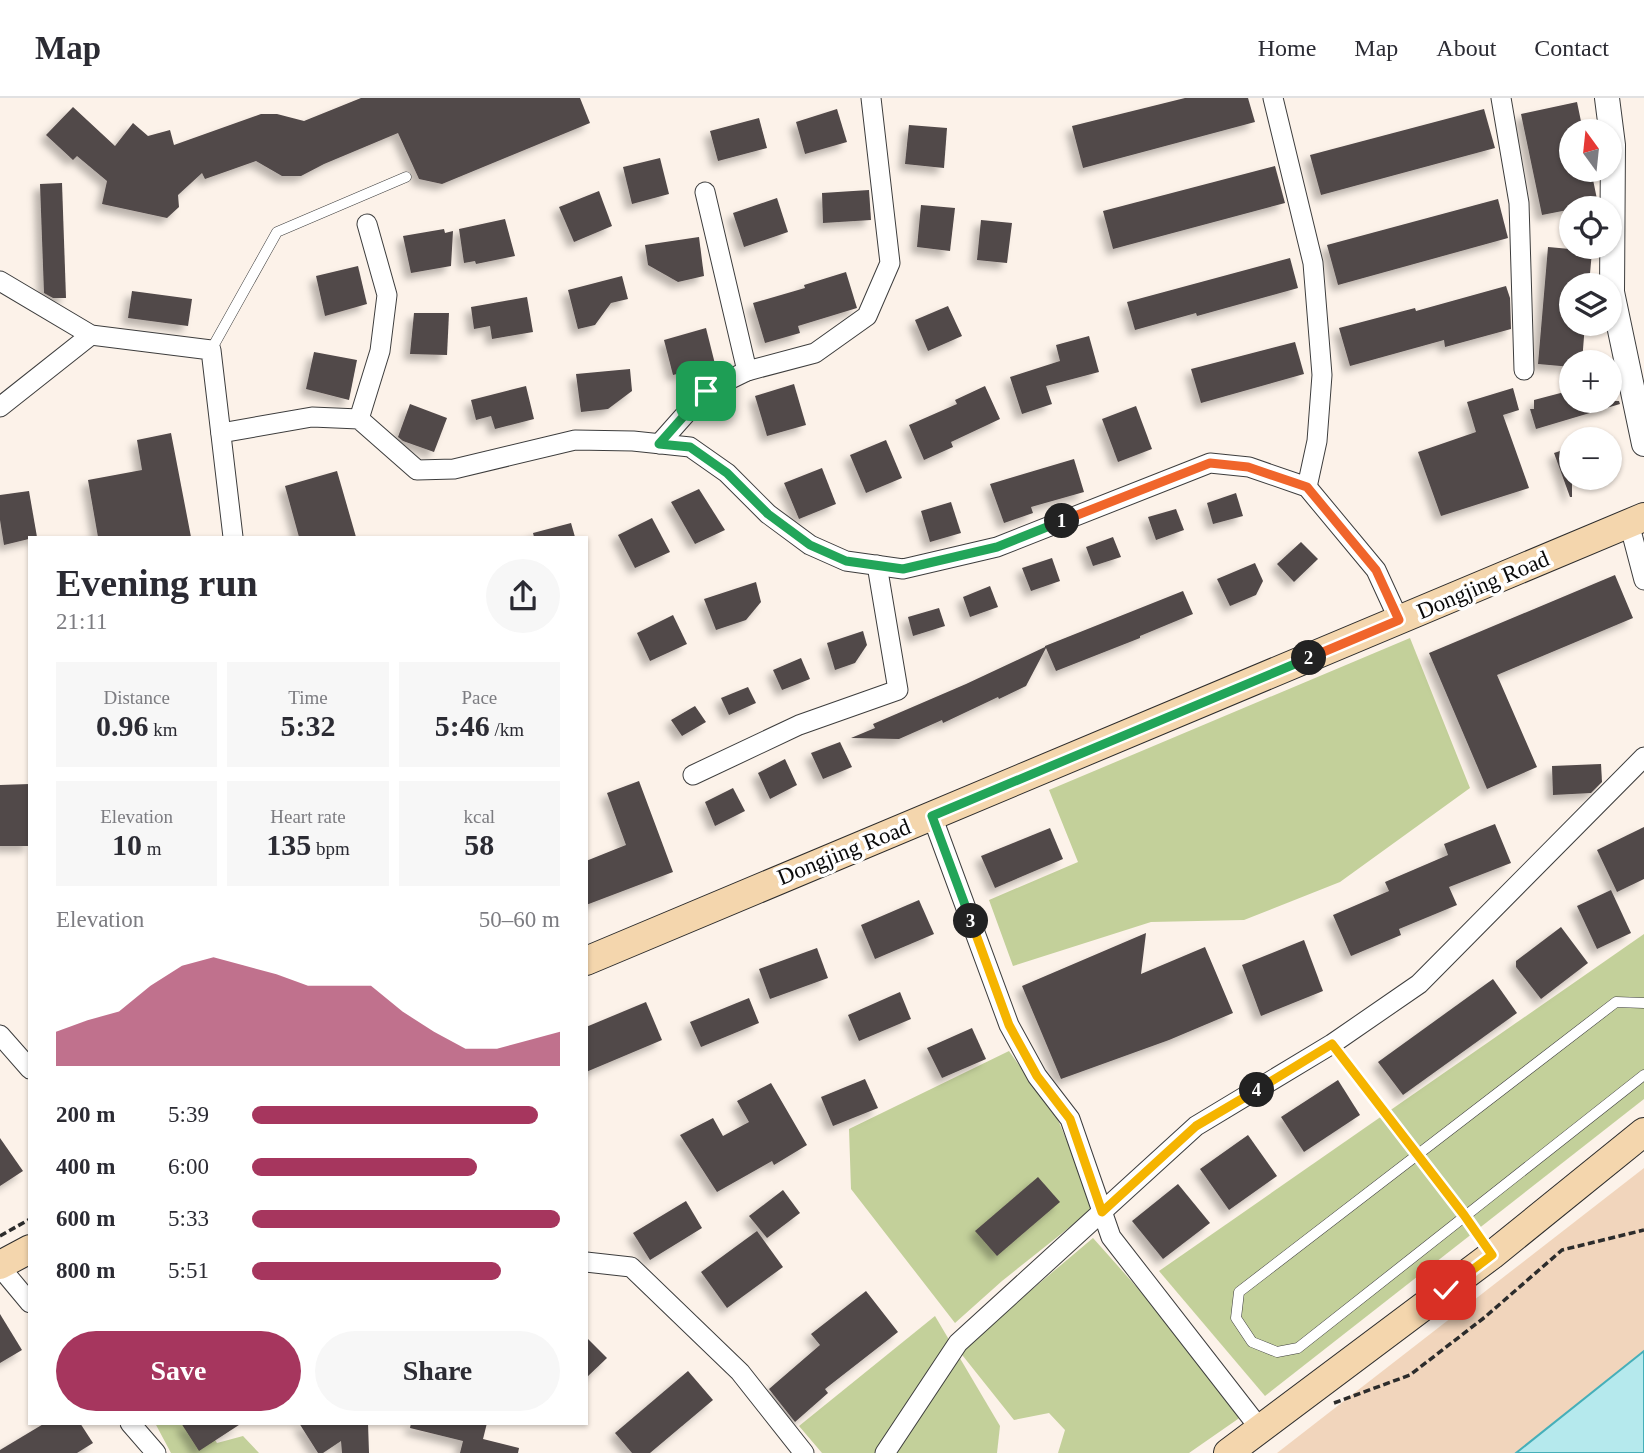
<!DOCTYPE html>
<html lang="en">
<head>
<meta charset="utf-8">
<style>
	body { margin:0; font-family:"Times New Roman",serif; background:#f7f7f7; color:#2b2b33; height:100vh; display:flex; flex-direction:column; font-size:26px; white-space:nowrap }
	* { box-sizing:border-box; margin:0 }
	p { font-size:23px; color:#7c7c81 }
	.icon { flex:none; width:38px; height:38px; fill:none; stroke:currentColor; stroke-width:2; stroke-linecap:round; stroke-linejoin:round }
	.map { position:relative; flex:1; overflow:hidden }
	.sheet { position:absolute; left:28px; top:438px; width:560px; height:889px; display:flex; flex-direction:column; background:#fff; border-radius:0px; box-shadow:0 2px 5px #0004 }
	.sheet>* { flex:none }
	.needle { width:46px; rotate:345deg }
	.fabs { position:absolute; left:1559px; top:21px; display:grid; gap:14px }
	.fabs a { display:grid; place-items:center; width:63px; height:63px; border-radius:50%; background:#fff; box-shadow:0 2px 5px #0004; font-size:35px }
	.pin { position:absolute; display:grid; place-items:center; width:60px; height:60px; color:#fff; margin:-30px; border-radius:14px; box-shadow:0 4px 10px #0006 }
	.km { position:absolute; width:35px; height:35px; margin:-18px; border-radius:50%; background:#222; color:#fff; font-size:19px; line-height:35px; text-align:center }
	.round { display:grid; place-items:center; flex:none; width:74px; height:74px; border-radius:37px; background:#f7f7f7 }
	.headline { display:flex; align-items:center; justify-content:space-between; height:119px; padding:0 28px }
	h1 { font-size:38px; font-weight:700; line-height:52px }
	.stats { display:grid; grid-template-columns:repeat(3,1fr); gap:10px; height:119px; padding:7px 28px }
	.stats div { display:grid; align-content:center; border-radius:0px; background:#f7f7f7; text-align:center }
	.stats b { font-size:30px; font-weight:700 }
	.stats small { font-size:19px; font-weight:400 }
	.stats p { font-size:19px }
	.chart { height:196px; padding:14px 28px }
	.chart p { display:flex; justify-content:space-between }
	.chart svg { width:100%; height:126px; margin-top:7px; fill:#a6365e; opacity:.7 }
	.action { display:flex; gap:14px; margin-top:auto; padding:14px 28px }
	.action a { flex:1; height:80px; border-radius:42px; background:#a6365e; color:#fff; font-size:28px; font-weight:700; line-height:80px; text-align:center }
	.action a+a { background:#f7f7f7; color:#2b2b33 }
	ul { padding:0 28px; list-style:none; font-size:23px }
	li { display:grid; grid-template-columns:112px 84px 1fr; align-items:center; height:52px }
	li i { height:18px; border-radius:9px; background:#a6365e }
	header { display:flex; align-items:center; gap:42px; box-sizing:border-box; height:98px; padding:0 35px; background:#fff; border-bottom:2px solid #e1e1e2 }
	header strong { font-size:33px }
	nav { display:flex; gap:38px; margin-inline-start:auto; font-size:24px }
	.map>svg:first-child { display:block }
</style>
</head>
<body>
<header>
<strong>Map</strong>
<nav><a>Home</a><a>Map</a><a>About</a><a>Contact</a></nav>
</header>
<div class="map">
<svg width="1644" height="1355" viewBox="0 0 1644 1355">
	<defs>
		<filter id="shadow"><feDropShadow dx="-6" dy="6" stdDeviation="3.5" flood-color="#0004"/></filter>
	</defs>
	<rect width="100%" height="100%" fill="#fcf2e9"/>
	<!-- forest -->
	<g fill="#c3d09a">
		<polygon points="1410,540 1470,690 1340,784 1244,822 1151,824 1013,868 989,802 1078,764 1049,692"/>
		<polygon points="1644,836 1644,1001 1265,1298 1159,1173"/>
		<polygon points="1009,953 1058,1022 1095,1109 1002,1183 955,1225 851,1091 849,1031"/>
		<polygon points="1093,1140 1248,1314 1189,1355 1058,1355 1065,1332 1049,1315 1014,1322 959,1253"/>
		<polygon points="935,1218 1000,1328 997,1355 822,1355 799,1328"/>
		<polygon points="155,1325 204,1325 217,1345 243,1338 259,1355 171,1355"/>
	</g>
	<!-- sand -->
	<polygon fill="#f1d5bc" points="1644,1070 1644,1253 1516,1355 1277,1355"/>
	<!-- water -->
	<polygon fill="#b5e9ed" stroke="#46afb9" stroke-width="2" points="1644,1253 1644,1355 1516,1355"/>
	<!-- building -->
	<g fill="#514848" filter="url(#shadow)">
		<polygon points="361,0 580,0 590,25 442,86 419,81 398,35 324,66 301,78 282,78 256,63 205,81 202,75 178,97 179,109 167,120 102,106 107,83 77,58 73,62 46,37 73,9 115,48 133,25 148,38 170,32 174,47 261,16 277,16 304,23"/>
		<polygon points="1185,0 1248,0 1255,24 1083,70 1072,28"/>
		<polygon points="1577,4 1583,33 1572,33 1572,72 1591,72 1598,106 1542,117 1521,16"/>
		<polygon points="837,11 847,44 805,56 796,24"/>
		<polygon points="1484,11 1495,50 1321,97 1310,57"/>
		<polygon points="759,20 767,50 718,63 710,33"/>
		<polygon points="909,27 947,30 944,70 905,66"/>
		<polygon points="660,60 669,96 632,106 623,69"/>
		<polygon points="1275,68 1285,105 1113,151 1103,113"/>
		<polygon points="62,85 66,200 53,200 44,195 40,86"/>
		<polygon points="869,92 871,122 823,125 822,95"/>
		<polygon points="599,93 612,128 574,144 559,109"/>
		<polygon points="777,100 788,134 744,149 733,115"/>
		<polygon points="1498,101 1508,140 1338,187 1327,147"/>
		<polygon points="921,107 955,110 950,153 917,149"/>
		<polygon points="505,121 515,158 476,166 475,163 464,165 459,131"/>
		<polygon points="981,122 1012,125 1007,165 977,162"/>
		<polygon points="444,131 445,135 453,133 451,168 411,175 403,138"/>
		<polygon points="699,139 704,178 678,184 648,167 645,147"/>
		<polygon points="1548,149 1592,153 1589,187 1572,187 1572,226 1585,226 1582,264 1572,264 1572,269 1538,266"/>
		<polygon points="1290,160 1298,190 1197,218 1196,215 1135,232 1127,204"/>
		<polygon points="358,168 367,206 325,218 316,178"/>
		<polygon points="846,174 857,210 798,228 800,235 765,245 753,205 805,190 804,187"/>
		<polygon points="622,178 628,201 611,205 595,227 578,231 568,192"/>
		<polygon points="1506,188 1510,200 1511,231 1445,249 1444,242 1350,268 1339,230 1415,210 1416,213"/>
		<polygon points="132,193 192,201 188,228 128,220"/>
		<polygon points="527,199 533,234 492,241 490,228 474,231 471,209"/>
		<polygon points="948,208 962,238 928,253 915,222"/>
		<polygon points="414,215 449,215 447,257 410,256"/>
		<polygon points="706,230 715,266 673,277 664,242"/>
		<polygon points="1089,238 1099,274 1046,288 1052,306 1022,316 1010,279 1060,263 1056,247"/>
		<polygon points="1295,244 1304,276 1201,305 1191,271"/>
		<polygon points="314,254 357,262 349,302 306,291"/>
		<polygon points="630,271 632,293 608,311 581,314 576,276"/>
		<polygon points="794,286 806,327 767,338 755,298"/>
		<polygon points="526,288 534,321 495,331 491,318 476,322 471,302"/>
		<polygon points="985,288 1000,321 951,344 953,349 924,362 909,327 957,306 955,302"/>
		<polygon points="1513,290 1519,312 1503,317 1529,390 1441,418 1418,354 1476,334 1467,304"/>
		<polygon points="1572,292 1572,303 1619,303 1620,306 1536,331 1530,311 1534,311 1534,302"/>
		<polygon points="410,306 447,320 434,354 403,343 398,339"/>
		<polygon points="1136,308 1152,351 1118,364 1102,321"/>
		<polygon points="171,335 191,439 98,439 88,382 142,372 137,342"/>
		<polygon points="886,342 902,380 866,395 850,357"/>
		<polygon points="1572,349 1572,399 1570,399 1554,355"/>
		<polygon points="1074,361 1084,394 1031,409 1033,415 1004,425 990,386"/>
		<polygon points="822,370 836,406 799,421 784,385"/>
		<polygon points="337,373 356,439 299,439 285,388"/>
		<polygon points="699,391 725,432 695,446 671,404"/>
		<polygon points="29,393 37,439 4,447 0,422 0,397"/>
		<polygon points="1236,395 1243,418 1213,426 1207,405"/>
		<polygon points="951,404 961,435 930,444 921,413"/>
		<polygon points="1176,411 1184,432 1156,442 1148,419"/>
		<polygon points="652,420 670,454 635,470 618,437"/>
		<polygon points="571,425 575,439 534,439 533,435"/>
		<polygon points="1113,439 1121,459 1093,468 1086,449"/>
		<polygon points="1301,444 1318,461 1294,484 1277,466"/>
		<polygon points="1052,460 1060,483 1031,493 1022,470"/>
		<polygon points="1255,465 1263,483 1256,497 1230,508 1217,481"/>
		<polygon points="1615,477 1633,520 1497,577 1537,669 1487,691 1429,555"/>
		<polygon points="756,484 761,504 746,522 716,532 704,501"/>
		<polygon points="990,488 998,509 970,519 963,499"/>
		<polygon points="1183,493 1193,516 1140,538 1140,540 1056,573 1046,550 1026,588 999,601 998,599 943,625 942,622 899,641 851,640 875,630 873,626 966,586 1045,549 1045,548"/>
		<polygon points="939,510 945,528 913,538 908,519"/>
		<polygon points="673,517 687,546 650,563 637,535"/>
		<polygon points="863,533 867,547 855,565 835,572 827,545"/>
		<polygon points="801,560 810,581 782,592 773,572"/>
		<polygon points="748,589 756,605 729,617 721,600"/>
		<polygon points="695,608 706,624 682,638 671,622"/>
		<polygon points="840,644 852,669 823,681 811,655"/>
		<polygon points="785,661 797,687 770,701 758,675"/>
		<polygon points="1601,666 1602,684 1591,695 1553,697 1552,668"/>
		<polygon points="639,683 673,774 586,807 586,763 626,747 607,695"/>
		<polygon points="30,686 30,748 0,748 0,687"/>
		<polygon points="733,690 745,713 715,728 705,704"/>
		<polygon points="1495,726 1511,765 1449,789 1457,807 1399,831 1401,837 1351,858 1333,817 1389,793 1385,784 1448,757 1444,746"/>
		<polygon points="1644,729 1644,781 1617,794 1597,752"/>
		<polygon points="1050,730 1063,761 995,790 981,758"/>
		<polygon points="1611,792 1631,835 1597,851 1577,808"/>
		<polygon points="919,802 934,836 875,861 861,827"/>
		<polygon points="1561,829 1588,865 1541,901 1516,869 1516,863"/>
		<polygon points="1146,835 1141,876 1205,849 1233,915 1169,942 1061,981 1022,888"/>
		<polygon points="1304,842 1323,893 1261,918 1242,867"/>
		<polygon points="817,850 828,880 770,901 759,871"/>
		<polygon points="1493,881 1517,915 1403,997 1378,964"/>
		<polygon points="900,894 911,921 859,943 848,917"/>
		<polygon points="749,900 759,925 701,949 690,924"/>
		<polygon points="646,904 662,942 586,974 586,929"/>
		<polygon points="972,930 986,961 942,980 927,950"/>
		<polygon points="865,981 878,1010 833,1028 821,999"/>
		<polygon points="1338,982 1360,1017 1304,1054 1281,1019"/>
		<polygon points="771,985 807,1047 774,1067 772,1063 717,1094 680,1037 713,1020 723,1038 749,1024 737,1003"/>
		<polygon points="1248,1037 1277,1078 1229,1112 1200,1071"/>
		<polygon points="0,1040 23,1073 0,1088"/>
		<polygon points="1038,1079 1060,1104 997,1158 975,1133"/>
		<polygon points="1178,1086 1210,1125 1163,1161 1132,1123"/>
		<polygon points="783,1092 800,1115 767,1140 749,1118"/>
		<polygon points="686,1103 702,1130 650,1162 633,1135"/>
		<polygon points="757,1133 783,1169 727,1210 701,1174"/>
		<polygon points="866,1193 898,1234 825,1291 828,1295 795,1324 769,1291 820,1247 811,1236"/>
		<polygon points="0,1216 22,1252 0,1265"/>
		<polygon points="586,1239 607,1260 586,1280"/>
		<polygon points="688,1273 713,1302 650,1355 632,1355 615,1335"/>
		<polygon points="45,1325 80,1325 93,1345 77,1355 0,1355 0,1352"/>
		<polygon points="181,1325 242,1325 199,1353"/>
		<polygon points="299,1325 368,1325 369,1355 342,1355 341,1343 323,1355 318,1355"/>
		<polygon points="411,1325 487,1325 483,1341 519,1350 518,1355 460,1355 463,1343 410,1330"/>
	</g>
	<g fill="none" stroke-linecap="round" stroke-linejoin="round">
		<!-- service casing -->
		<g stroke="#3d3d3d" stroke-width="11">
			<g id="service">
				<polyline points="211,252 277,134 406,79"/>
				<polyline points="1644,905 1616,904 1239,1194 1236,1220 1252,1244 1277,1254 1298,1250 1644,977"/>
				<polyline points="1332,946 1464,1117 1491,1156"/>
			</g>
		</g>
		<!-- minor casing -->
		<g stroke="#3d3d3d" stroke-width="21">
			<g id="minor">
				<polyline points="1273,0 1313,165 1322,277 1317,343 1307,389"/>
				<polyline points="1501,0 1519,105 1524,272"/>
				<polyline points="705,94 747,273"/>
				<polyline points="0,183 91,237 211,252 233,439"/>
				<polyline points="0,309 91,237"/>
				<polyline points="359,321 380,253 387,197 367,126"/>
				<polyline points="221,335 312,319 359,321 417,372 454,371 575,342 633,343 690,349 727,375 768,416 810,447 846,463 903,471 997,449 1210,365 1249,369 1307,389 1376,472 1399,522"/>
				<polyline points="659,346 706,293 747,273 815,255 867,218 890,165 871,0"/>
				<polyline points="1629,425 1644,482"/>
				<polyline points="693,677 799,627 898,592 877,467"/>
				<polyline points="932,718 1009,927 1037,978 1070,1021 1111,1139 1261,1332"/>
				<polyline points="0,937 30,971"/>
				<polyline points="586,1164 631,1169 740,1274 804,1355"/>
				<polyline points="0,1169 30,1205"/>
				<polyline points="130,1325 156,1355"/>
				<polyline points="885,1355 958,1245 1196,1028 1332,946 1419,886 1644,659"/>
			</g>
		</g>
		<!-- tertiary casing -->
		<g stroke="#3d3d3d" stroke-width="26">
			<polyline id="tertiary" points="1607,0 1613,47 1612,194 1644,346"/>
		</g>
		<!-- secondary casing -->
		<g stroke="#2c2c2c" stroke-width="30">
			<g id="secondary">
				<polyline points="586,863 1644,419"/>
				<polyline points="0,1167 30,1151"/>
				<polyline points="1228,1355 1492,1157 1644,1034"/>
			</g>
		</g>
		<!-- path -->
		<g stroke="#2c2c2c" stroke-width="3.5" stroke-dasharray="7 3.5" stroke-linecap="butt">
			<polyline points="0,1138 30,1121"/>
			<polyline points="1334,1305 1410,1277 1485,1219 1562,1152 1644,1132"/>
		</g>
		<!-- service -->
		<use href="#service" stroke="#fff" stroke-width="10"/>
		<!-- minor -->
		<use href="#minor" stroke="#fff" stroke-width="19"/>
		<!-- tertiary -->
		<use href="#tertiary" stroke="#fff" stroke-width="24"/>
		<!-- secondary -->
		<use href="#secondary" stroke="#f4d6ad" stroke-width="28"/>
	</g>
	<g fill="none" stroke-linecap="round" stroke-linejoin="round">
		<!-- split-1 casing -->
		<g stroke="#fff" stroke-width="14">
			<polyline id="split-1" points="706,293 659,346 690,349 727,375 768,416 810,447 846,463 903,471 997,449 1062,423"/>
		</g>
		<!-- split-2 casing -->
		<g stroke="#fff" stroke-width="14">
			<polyline id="split-2" points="1062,423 1210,365 1248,369 1307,389 1376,472 1399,522 1309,560"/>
		</g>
		<!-- split-3 casing -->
		<g stroke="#fff" stroke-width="14">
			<polyline id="split-3" points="971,823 932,718 1309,560"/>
		</g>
		<!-- split-4 casing -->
		<g stroke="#fff" stroke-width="14">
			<polyline id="split-4" points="971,823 1009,927 1037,978 1070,1021 1102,1114 1196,1028 1257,992"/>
		</g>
		<!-- split-5 casing -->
		<g stroke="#fff" stroke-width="14">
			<polyline id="split-5" points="1257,992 1332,946 1464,1117 1492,1157 1446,1192"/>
		</g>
		<!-- split-1 -->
		<use href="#split-1" stroke="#22a559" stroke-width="9"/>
		<!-- split-2 -->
		<use href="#split-2" stroke="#f0652b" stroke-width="9"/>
		<!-- split-3 -->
		<use href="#split-3" stroke="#22a559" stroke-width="9"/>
		<!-- split-4 -->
		<use href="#split-4" stroke="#f5b400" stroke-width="9"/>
		<!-- split-5 -->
		<use href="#split-5" stroke="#f5b400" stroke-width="9"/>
	</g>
	<g text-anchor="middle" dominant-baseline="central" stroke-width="7" stroke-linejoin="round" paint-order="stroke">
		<!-- street labels -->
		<g font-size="23" fill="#0a0a0a" stroke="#fff">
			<text transform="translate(1483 487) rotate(-23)">Dongjing Road</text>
			<text transform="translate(844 754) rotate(-22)">Dongjing Road</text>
		</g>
	</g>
</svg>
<div class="fabs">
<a><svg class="needle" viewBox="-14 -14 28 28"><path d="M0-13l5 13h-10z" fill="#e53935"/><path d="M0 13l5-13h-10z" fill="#7c7c81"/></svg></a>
<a><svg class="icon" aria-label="locate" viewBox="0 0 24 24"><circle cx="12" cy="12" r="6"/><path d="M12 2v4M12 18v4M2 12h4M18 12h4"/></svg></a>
<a><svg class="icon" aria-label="layers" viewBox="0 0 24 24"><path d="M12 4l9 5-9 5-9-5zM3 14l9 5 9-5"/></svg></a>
<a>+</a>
<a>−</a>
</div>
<div class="pin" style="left:706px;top:293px;background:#1e9e55"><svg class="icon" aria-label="arrive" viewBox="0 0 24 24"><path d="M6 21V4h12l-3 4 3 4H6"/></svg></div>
<div class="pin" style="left:1446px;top:1192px;background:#d93025"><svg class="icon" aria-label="check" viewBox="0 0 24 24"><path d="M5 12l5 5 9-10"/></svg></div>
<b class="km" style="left:1062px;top:423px">1</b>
<b class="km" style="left:1309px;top:560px">2</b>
<b class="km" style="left:971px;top:823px">3</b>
<b class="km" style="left:1257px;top:992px">4</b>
<section class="sheet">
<div class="headline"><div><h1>Evening run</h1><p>21:11</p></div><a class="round"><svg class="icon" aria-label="share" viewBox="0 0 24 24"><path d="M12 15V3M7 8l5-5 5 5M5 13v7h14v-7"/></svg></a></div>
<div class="stats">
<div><p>Distance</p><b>0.96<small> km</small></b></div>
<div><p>Time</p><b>5:32</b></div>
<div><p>Pace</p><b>5:46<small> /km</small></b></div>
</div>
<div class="stats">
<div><p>Elevation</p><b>10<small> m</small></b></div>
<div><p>Heart rate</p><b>135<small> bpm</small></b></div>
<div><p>kcal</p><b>58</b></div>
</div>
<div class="chart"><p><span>Elevation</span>50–60 m</p>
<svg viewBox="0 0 160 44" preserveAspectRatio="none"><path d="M0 44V32L10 28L20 25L30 16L40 9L50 6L60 9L70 12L80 16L90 16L100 16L110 25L120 32L130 38L140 38L150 35L160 32V44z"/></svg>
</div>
<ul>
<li><b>200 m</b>5:39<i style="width:93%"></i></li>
<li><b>400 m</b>6:00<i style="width:73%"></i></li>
<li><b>600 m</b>5:33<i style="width:100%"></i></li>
<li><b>800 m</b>5:51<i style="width:81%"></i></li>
</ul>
<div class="action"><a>Save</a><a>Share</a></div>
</section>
</div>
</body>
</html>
